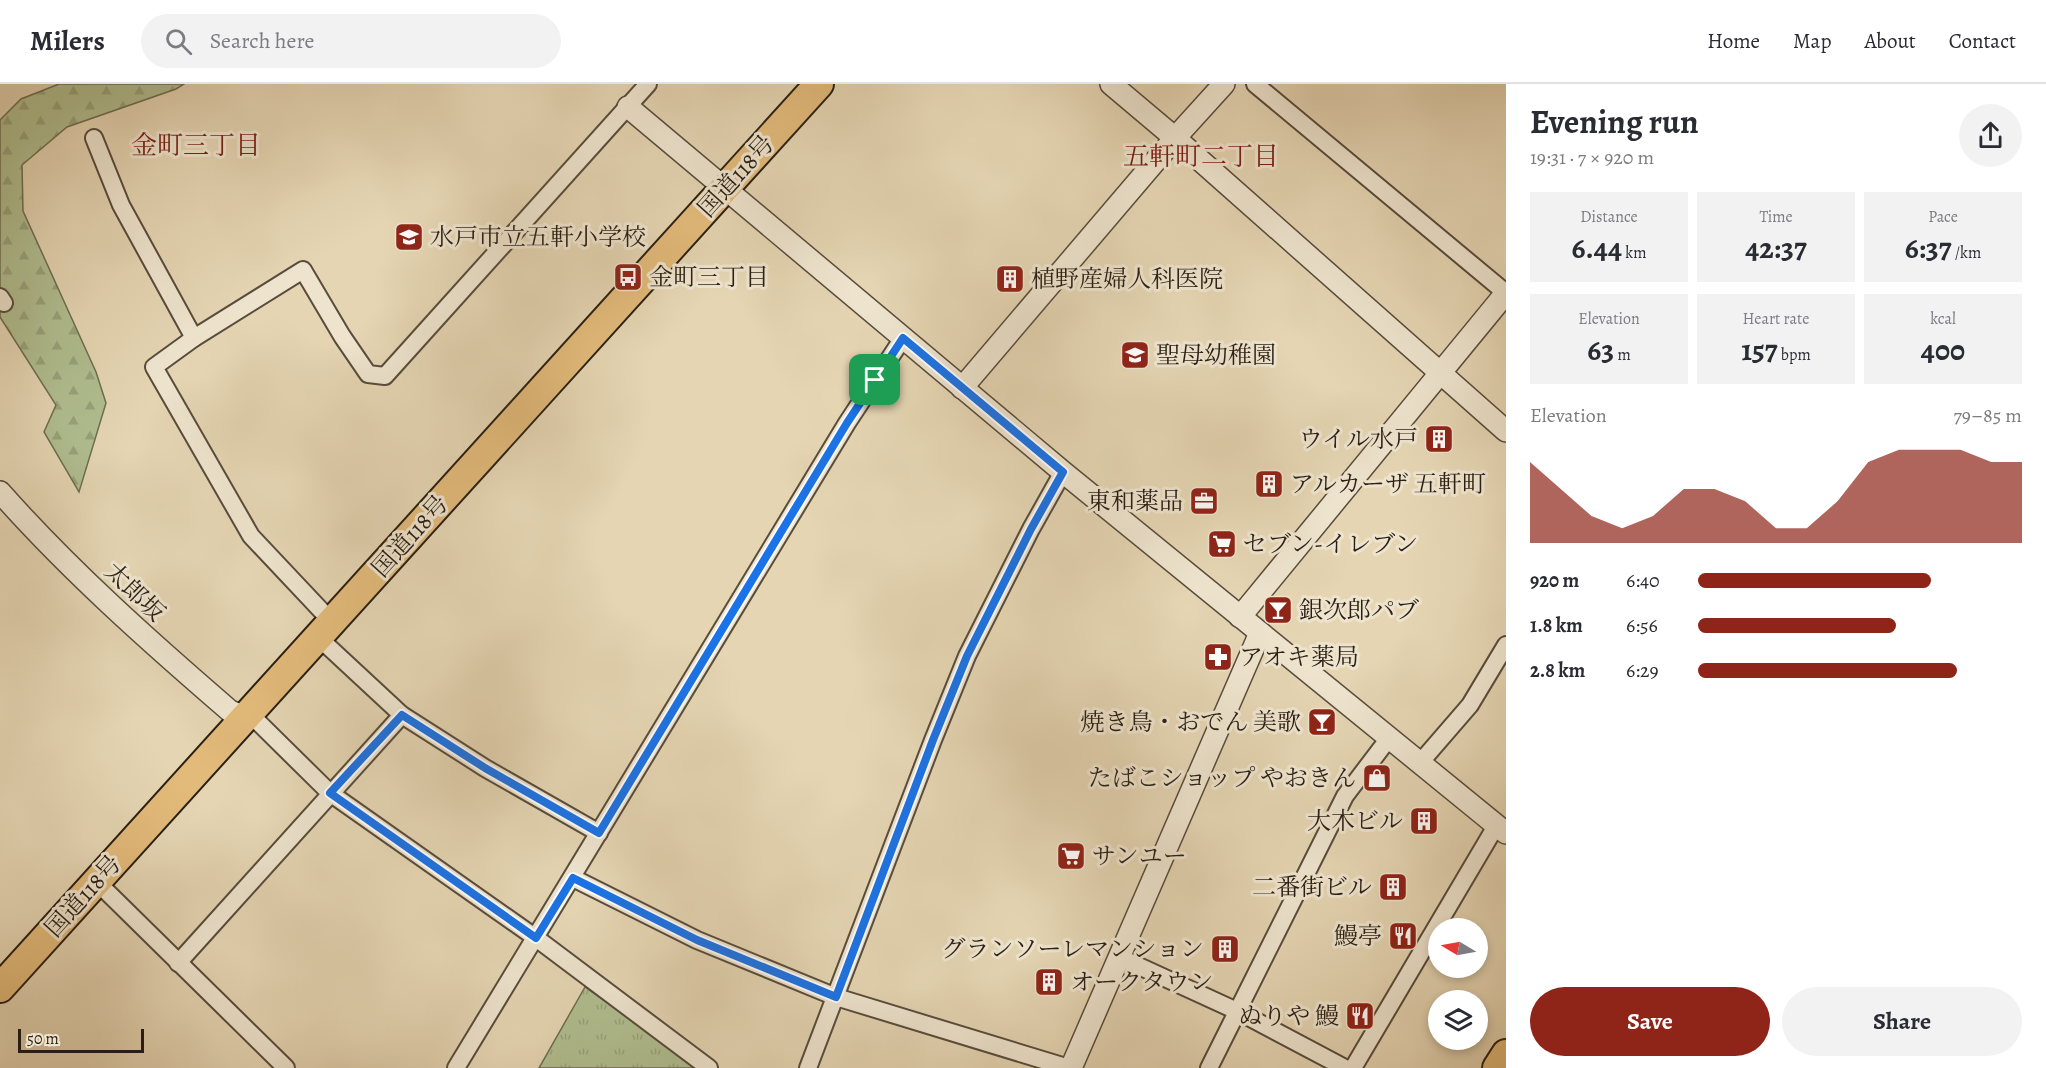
<!DOCTYPE html>
<html lang="en">
<head>
<meta charset="utf-8">
<style>
	body { margin:0; font-family:Alegreya,"Noto Serif JP",serif; background:#f2f2f3; color:#2b2b33; height:100vh; display:flex; flex-direction:column; font-size:22px; white-space:nowrap }
	* { box-sizing:border-box; margin:0 }
	p { font-size:20px; color:#7c7c81 }
	.icon { flex:none; width:33px; height:33px; fill:none; stroke:currentColor; stroke-width:2; stroke-linecap:round; stroke-linejoin:round }
	.map { position:relative; flex:1; overflow:hidden }
	.panel { display:flex; flex-direction:column; background:#fff; width:540px }
	.panel>* { flex:none }
	.needle { width:39px; rotate:280deg }
	.controls { position:absolute; left:1428px; top:834px; display:grid; gap:12px }
	.controls a { display:grid; place-items:center; width:60px; height:60px; border-radius:50%; background:#fff; box-shadow:0 3px 9px #0003; font-size:30px }
	.scale { position:absolute; left:18px; bottom:15px; width:126px; box-sizing:border-box; padding-left:6px; border:3px solid #291f14; border-top:0; font-size:16px; line-height:21px; white-space:nowrap; color:#291f14; -webkit-text-stroke:4px #eee4ce; paint-order:stroke }
	.pin { position:absolute; display:grid; place-items:center; width:51px; height:51px; color:#fff; margin:-26px; border-radius:12px; box-shadow:0 3px 9px #0006 }
	.round { display:grid; place-items:center; flex:none; width:63px; height:63px; border-radius:32px; background:#f2f2f3 }
	.head { display:flex; align-items:center; justify-content:space-between; height:102px; padding:0 24px }
	h1 { font-size:33px; font-weight:700; line-height:45px }
	.stats { display:grid; grid-template-columns:repeat(3,1fr); gap:9px; height:102px; padding:6px 24px }
	.stats div { display:grid; align-content:center; border-radius:0px; background:#f2f2f3; text-align:center }
	.stats b { font-size:30px; font-weight:700 }
	.stats small { font-size:16px; font-weight:400 }
	.stats p { font-size:16px }
	.chart { height:168px; padding:12px 24px }
	.chart p { display:flex; justify-content:space-between }
	.chart svg { width:100%; height:108px; margin-top:6px; fill:#8f2418; opacity:.7 }
	.button { display:flex; gap:12px; margin-top:auto; padding:12px 24px }
	.button a { flex:1; height:69px; border-radius:36px; background:#8f2418; color:#fff; font-size:24px; font-weight:700; line-height:69px; text-align:center }
	.button a+a { background:#f2f2f3; color:#2b2b33 }
	ul { padding:0 24px; list-style:none; font-size:20px }
	li { display:grid; grid-template-columns:96px 72px 1fr; align-items:center; height:45px }
	li i { height:15px; border-radius:8px; background:#8f2418 }
	header { display:flex; align-items:center; gap:36px; box-sizing:border-box; height:84px; padding:0 30px; background:#fff; border-bottom:2px solid #e1e1e2 }
	header strong { font-size:28px }
	nav { display:flex; gap:33px; margin-inline-start:auto; font-size:21px }
	.search { width:420px; height:54px; background:#f2f2f3; display:flex; align-items:center; gap:15px; box-sizing:border-box; padding:0 21px; border-radius:33px; color:#7c7c81; font-size:22px }
	main { display:flex; flex:1; min-height:0 }
	.map>svg:first-child { display:block }
</style>
</head>
<body>
<header>
<strong>Milers</strong>
<div class="search"><svg class="icon" aria-label="search" viewBox="0 0 24 24"><circle cx="10" cy="10" r="6"/><path d="M15 15l6 6"/></svg>Search here</div>
<nav><a>Home</a><a>Map</a><a>About</a><a>Contact</a></nav>
</header>
<main>
<div class="map">
<svg width="1506" height="984" viewBox="0 0 1506 984">
	<defs>
		<pattern id="forest-firs" width="22" height="20" patternUnits="userSpaceOnUse" patternTransform="scale(1.5)"><rect width="22" height="20" fill="#b0be90"/><path d="M5 1l3.5 6h-7zM16 11l3.5 6h-7z" fill="#97a37b"/></pattern>
		<pattern id="park-tufts" width="24" height="20" patternUnits="userSpaceOnUse" patternTransform="scale(1.5)"><rect width="24" height="20" fill="#b0be90"/><path d="M3 7l-1-3M5 7V3M7 7l1-3M15 17l-1-3M17 17v-4M19 17l1-3" fill="none" stroke="#97a37b"/></pattern>
	</defs>
	<rect width="100%" height="100%" fill="#e5d5b3"/>
	<filter id="stains"><feTurbulence type="fractalNoise" baseFrequency=".00333" numOctaves="4"/><feColorMatrix values="0 0 0 0 .2 0 0 0 0 .09 0 0 0 0 .02 0 0 0 .5 -.17"/></filter>
	<radialGradient id="worn" r=".72"><stop offset=".6" stop-color="#630" stop-opacity="0"/><stop offset="1" stop-color="#630" stop-opacity=".3"/></radialGradient>
	<!-- forest -->
	<polygon fill="url(#forest-firs)" stroke="#6c6e52" stroke-width="1.5" points="59,0 184,0 176,5 67,43 22,81 23,127 96,288 106,319 79,408 44,348 56,321 0,233 0,36 21,15"/>
	<!-- park -->
	<polygon fill="url(#park-tufts)" stroke="#6c6e52" stroke-width="1.5" points="585,903 699,984 539,984"/>
	<g fill="none" stroke-linecap="round" stroke-linejoin="round">
		<!-- minor casing -->
		<g stroke="#584c3c" stroke-width="20">
			<g id="minor">
				<polyline points="1255,0 1506,209"/>
				<polyline points="94,54 121,121 194,254"/>
				<polyline points="0,213 4,219"/>
				<polyline points="332,538 251,452 154,283 194,254 303,186 342,252 368,290 385,292 648,0"/>
				<polyline points="318,553 402,631 485,684 599,749"/>
				<polyline points="245,633 258,638 330,709 536,854 709,984"/>
				<polyline points="1419,680 1470,621 1506,561"/>
				<polyline points="573,794 697,856 836,913 1069,984"/>
				<polyline points="97,798 286,984"/>
				<polyline points="1119,873 1237,927 1345,984"/>
				<polyline points="178,879 402,631"/>
				<polyline points="456,984 847,339 903,254"/>
				<polyline points="808,984 933,656 967,572 1031,445 1063,388"/>
				<polyline points="1209,984 1345,712 1389,654"/>
				<polyline points="1353,984 1496,742"/>
			</g>
		</g>
		<!-- tertiary casing -->
		<g stroke="#584c3c" stroke-width="24">
			<g id="tertiary">
				<polyline points="1111,0 1175,54 1506,347"/>
				<polyline points="628,23 1063,388 1506,749"/>
				<polyline points="962,304 1175,54 1224,0"/>
				<path d="M 0,408 C 70,487 150,558 230,627 L 245,633"/>
				<polyline points="1240,533 1506,209"/>
				<polyline points="1071,984 1260,549"/>
			</g>
		</g>
		<!-- trunk casing -->
		<g stroke="#291f14" stroke-width="32">
			<g id="trunk">
				<polyline points="0,904 819,0"/>
				<polyline points="1497,984 1506,970"/>
			</g>
		</g>
		<!-- minor -->
		<use href="#minor" stroke="#eee4ce" stroke-width="16"/>
		<!-- tertiary -->
		<use href="#tertiary" stroke="#eee4ce" stroke-width="21"/>
		<!-- trunk -->
		<use href="#trunk" stroke="#e2ba7a" stroke-width="28"/>
	</g>
	<g fill="none" stroke-linecap="round" stroke-linejoin="round">
		<!-- route casing -->
		<g stroke="#fff" stroke-width="12">
			<polygon id="route" points="903,254 1063,388 1031,445 967,572 933,656 836,913 697,856 573,794 536,854 330,709 402,631 485,684 599,749 847,339"/>
		</g>
		<!-- route -->
		<use href="#route" stroke="#1a73e8" stroke-width="8"/>
	</g>
	<!-- icons -->
	<defs>
		<g id="school-square" transform="scale(1.5)"><rect x="-9" y="-9" width="18" height="18" rx="4" fill="#8f2418" stroke="#eee4ce"/><path d="M0-5L7-2L0 1L-7-2ZM-4 1L0 2.5L4 1V4Q0 6-4 4Z" fill="#fff"/></g>
		<g id="bus-square" transform="scale(1.5)"><rect x="-9" y="-9" width="18" height="18" rx="4" fill="#8f2418" stroke="#eee4ce"/><path d="M-5-6H5V4H4V6H2V4H-2V6H-4V4H-5ZM-3.5-4V0h7V-4ZM-3.5 1.2v1.5H-2V1.2ZM2 1.2v1.5H3.5V1.2Z" fill="#fff"/></g>
		<g id="building-square" transform="scale(1.5)"><rect x="-9" y="-9" width="18" height="18" rx="4" fill="#8f2418" stroke="#eee4ce"/><path d="M-4-6H4V6H1V3H-1V6H-4ZM-2.5-4.3h1.7v1.8h-1.7ZM.8-4.3h1.7v1.8H.8ZM-2.5-1h1.7V.8h-1.7ZM.8-1h1.7V.8H.8Z" fill="#fff"/></g>
		<g id="office-square" transform="scale(1.5)"><rect x="-9" y="-9" width="18" height="18" rx="4" fill="#8f2418" stroke="#eee4ce"/><path d="M-6-3h4V-5.5h4V-3h4V5H-6ZM-1-4.5V-3h2v-1.5ZM-6 0V1H6V0Z" fill="#fff"/></g>
		<g id="supermarket-square" transform="scale(1.5)"><rect x="-9" y="-9" width="18" height="18" rx="4" fill="#8f2418" stroke="#eee4ce"/><path d="M-6-5.5h2.5l.6 2H6L4.5 2H-2.5L-4.4-4H-6ZM-1.5 3.2a1.3 1.3 0 1 0 .1 0ZM3 3.2a1.3 1.3 0 1 0 .1 0Z" fill="#fff"/></g>
		<g id="bar-square" transform="scale(1.5)"><rect x="-9" y="-9" width="18" height="18" rx="4" fill="#8f2418" stroke="#eee4ce"/><path d="M-6-5H6L.8 .8V4.5H3.5V6h-7V4.5H-.8V.8Z" fill="#fff"/></g>
		<g id="pharmacy-square" transform="scale(1.5)"><rect x="-9" y="-9" width="18" height="18" rx="4" fill="#8f2418" stroke="#eee4ce"/><path d="M-2-6h4v4h4v4h-4v4h-4v-4h-4v-4h4Z" fill="#fff"/></g>
		<g id="shop-square" transform="scale(1.5)"><rect x="-9" y="-9" width="18" height="18" rx="4" fill="#8f2418" stroke="#eee4ce"/><path d="M-5-2.5h2.3a2.7 3.5 0 0 1 5.4 0H5L5.5 6h-11ZM-1.5-2.5h3a1.5 2.3 0 0 0-3 0Z" fill="#fff"/></g>
		<g id="restaurant-square" transform="scale(1.5)"><rect x="-9" y="-9" width="18" height="18" rx="4" fill="#8f2418" stroke="#eee4ce"/><path d="M-5-6h1v4h1v-4h1v4h1v-4h1v5L-1.5 .5V6h-2V.5L-5-1ZM5-6V6H3V1.5H1.5Q1.5-4 5-6Z" fill="#fff"/></g>
	</defs>
	<g fill-rule="evenodd">
		<use href="#school-square" x="409" y="153"/>
		<use href="#bus-square" x="628" y="193"/>
		<use href="#building-square" x="1010" y="195"/>
		<use href="#school-square" x="1135" y="271"/>
		<use href="#building-square" x="1439" y="355"/>
		<use href="#building-square" x="1269" y="400"/>
		<use href="#office-square" x="1204" y="417"/>
		<use href="#supermarket-square" x="1222" y="460"/>
		<use href="#bar-square" x="1278" y="526"/>
		<use href="#pharmacy-square" x="1218" y="573"/>
		<use href="#bar-square" x="1322" y="638"/>
		<use href="#shop-square" x="1377" y="694"/>
		<use href="#building-square" x="1424" y="737"/>
		<use href="#supermarket-square" x="1071" y="772"/>
		<use href="#building-square" x="1393" y="803"/>
		<use href="#restaurant-square" x="1403" y="852"/>
		<use href="#building-square" x="1225" y="865"/>
		<use href="#building-square" x="1049" y="898"/>
		<use href="#restaurant-square" x="1360" y="932"/>
	</g>
	<g text-anchor="middle" dominant-baseline="central" stroke-width="6" stroke-linejoin="round" paint-order="stroke">
		<!-- street labels -->
		<g font-size="24" fill="#291f14" stroke="#eee4ce">
			<text transform="translate(736 92) rotate(-48)">国道118号</text>
			<text transform="translate(410 452) rotate(-48)">国道118号</text>
			<text transform="translate(135 508) rotate(44)">太郎坂</text>
			<text transform="translate(83 812) rotate(-48)">国道118号</text>
		</g>
		<!-- poi labels -->
		<g font-size="24" fill="#291f14" stroke="#eee4ce" text-anchor="start">
			<text x="430" y="153">水戸市立五軒小学校</text>
			<text x="649" y="193">金町三丁目</text>
			<text x="1031" y="195">植野産婦人科医院</text>
			<text x="1156" y="271">聖母幼稚園</text>
			<text x="1418" y="355" text-anchor="end">ウイル水戸</text>
			<text x="1290" y="400">アルカーザ 五軒町</text>
			<text x="1183" y="417" text-anchor="end">東和薬品</text>
			<text x="1243" y="460">セブン-イレブン</text>
			<text x="1299" y="526">銀次郎パブ</text>
			<text x="1239" y="573">アオキ薬局</text>
			<text x="1301" y="638" text-anchor="end">焼き鳥・おでん 美歌</text>
			<text x="1356" y="694" text-anchor="end">たばこショップ やおきん</text>
			<text x="1403" y="737" text-anchor="end">大木ビル</text>
			<text x="1092" y="772">サンユー</text>
			<text x="1372" y="803" text-anchor="end">二番街ビル</text>
			<text x="1382" y="852" text-anchor="end">鰻亭</text>
			<text x="1204" y="865" text-anchor="end">グランソーレマンション</text>
			<text x="1070" y="898">オークタウン</text>
			<text x="1339" y="932" text-anchor="end">ぬりや 鰻</text>
		</g>
		<!-- neighbourhood labels -->
		<g font-size="26" fill="#7a1f14" stroke="#eee4ce">
			<text x="196" y="61">金町三丁目</text>
			<text x="1201" y="72">五軒町二丁目</text>
		</g>
	</g>
	<rect width="100%" height="100%" filter="url(#stains)"/>
	<rect width="100%" height="100%" fill="url(#worn)"/>
</svg>
<div class="controls">
<a><svg class="needle" viewBox="-14 -14 28 28"><path d="M0-13l5 13h-10z" fill="#e53935"/><path d="M0 13l5-13h-10z" fill="#7c7c81"/></svg></a>
<a><svg class="icon" aria-label="layers" viewBox="0 0 24 24"><path d="M12 4l9 5-9 5-9-5zM3 14l9 5 9-5"/></svg></a>
</div>
<div class="scale">50 m</div>
<div class="pin" style="left:875px;top:296px;background:#1e9e55"><svg class="icon" aria-label="arrive" viewBox="0 0 24 24"><path d="M6 21V4h12l-3 4 3 4H6"/></svg></div>
</div>
<section class="panel">
<div class="head"><div><h1>Evening run</h1><p>19:31 · 7 × 920 m</p></div><a class="round"><svg class="icon" aria-label="share" viewBox="0 0 24 24"><path d="M12 15V3M7 8l5-5 5 5M5 13v7h14v-7"/></svg></a></div>
<div class="stats">
<div><p>Distance</p><b>6.44<small> km</small></b></div>
<div><p>Time</p><b>42:37</b></div>
<div><p>Pace</p><b>6:37<small> /km</small></b></div>
</div>
<div class="stats">
<div><p>Elevation</p><b>63<small> m</small></b></div>
<div><p>Heart rate</p><b>157<small> bpm</small></b></div>
<div><p>kcal</p><b>400</b></div>
</div>
<div class="chart"><p><span>Elevation</span>79–85 m</p>
<svg viewBox="0 0 160 44" preserveAspectRatio="none"><path d="M0 44V11L10 22L20 33L30 38L40 33L50 22L60 22L70 27L80 38L90 38L100 27L110 11L120 6L130 6L140 6L150 11L160 11V44z"/></svg>
</div>
<ul>
<li><b>920 m</b>6:40<i style="width:72%"></i></li>
<li><b>1.8 km</b>6:56<i style="width:61%"></i></li>
<li><b>2.8 km</b>6:29<i style="width:80%"></i></li>
</ul>
<div class="button"><a>Save</a><a>Share</a></div>
</section>
</main>
</body>
</html>
